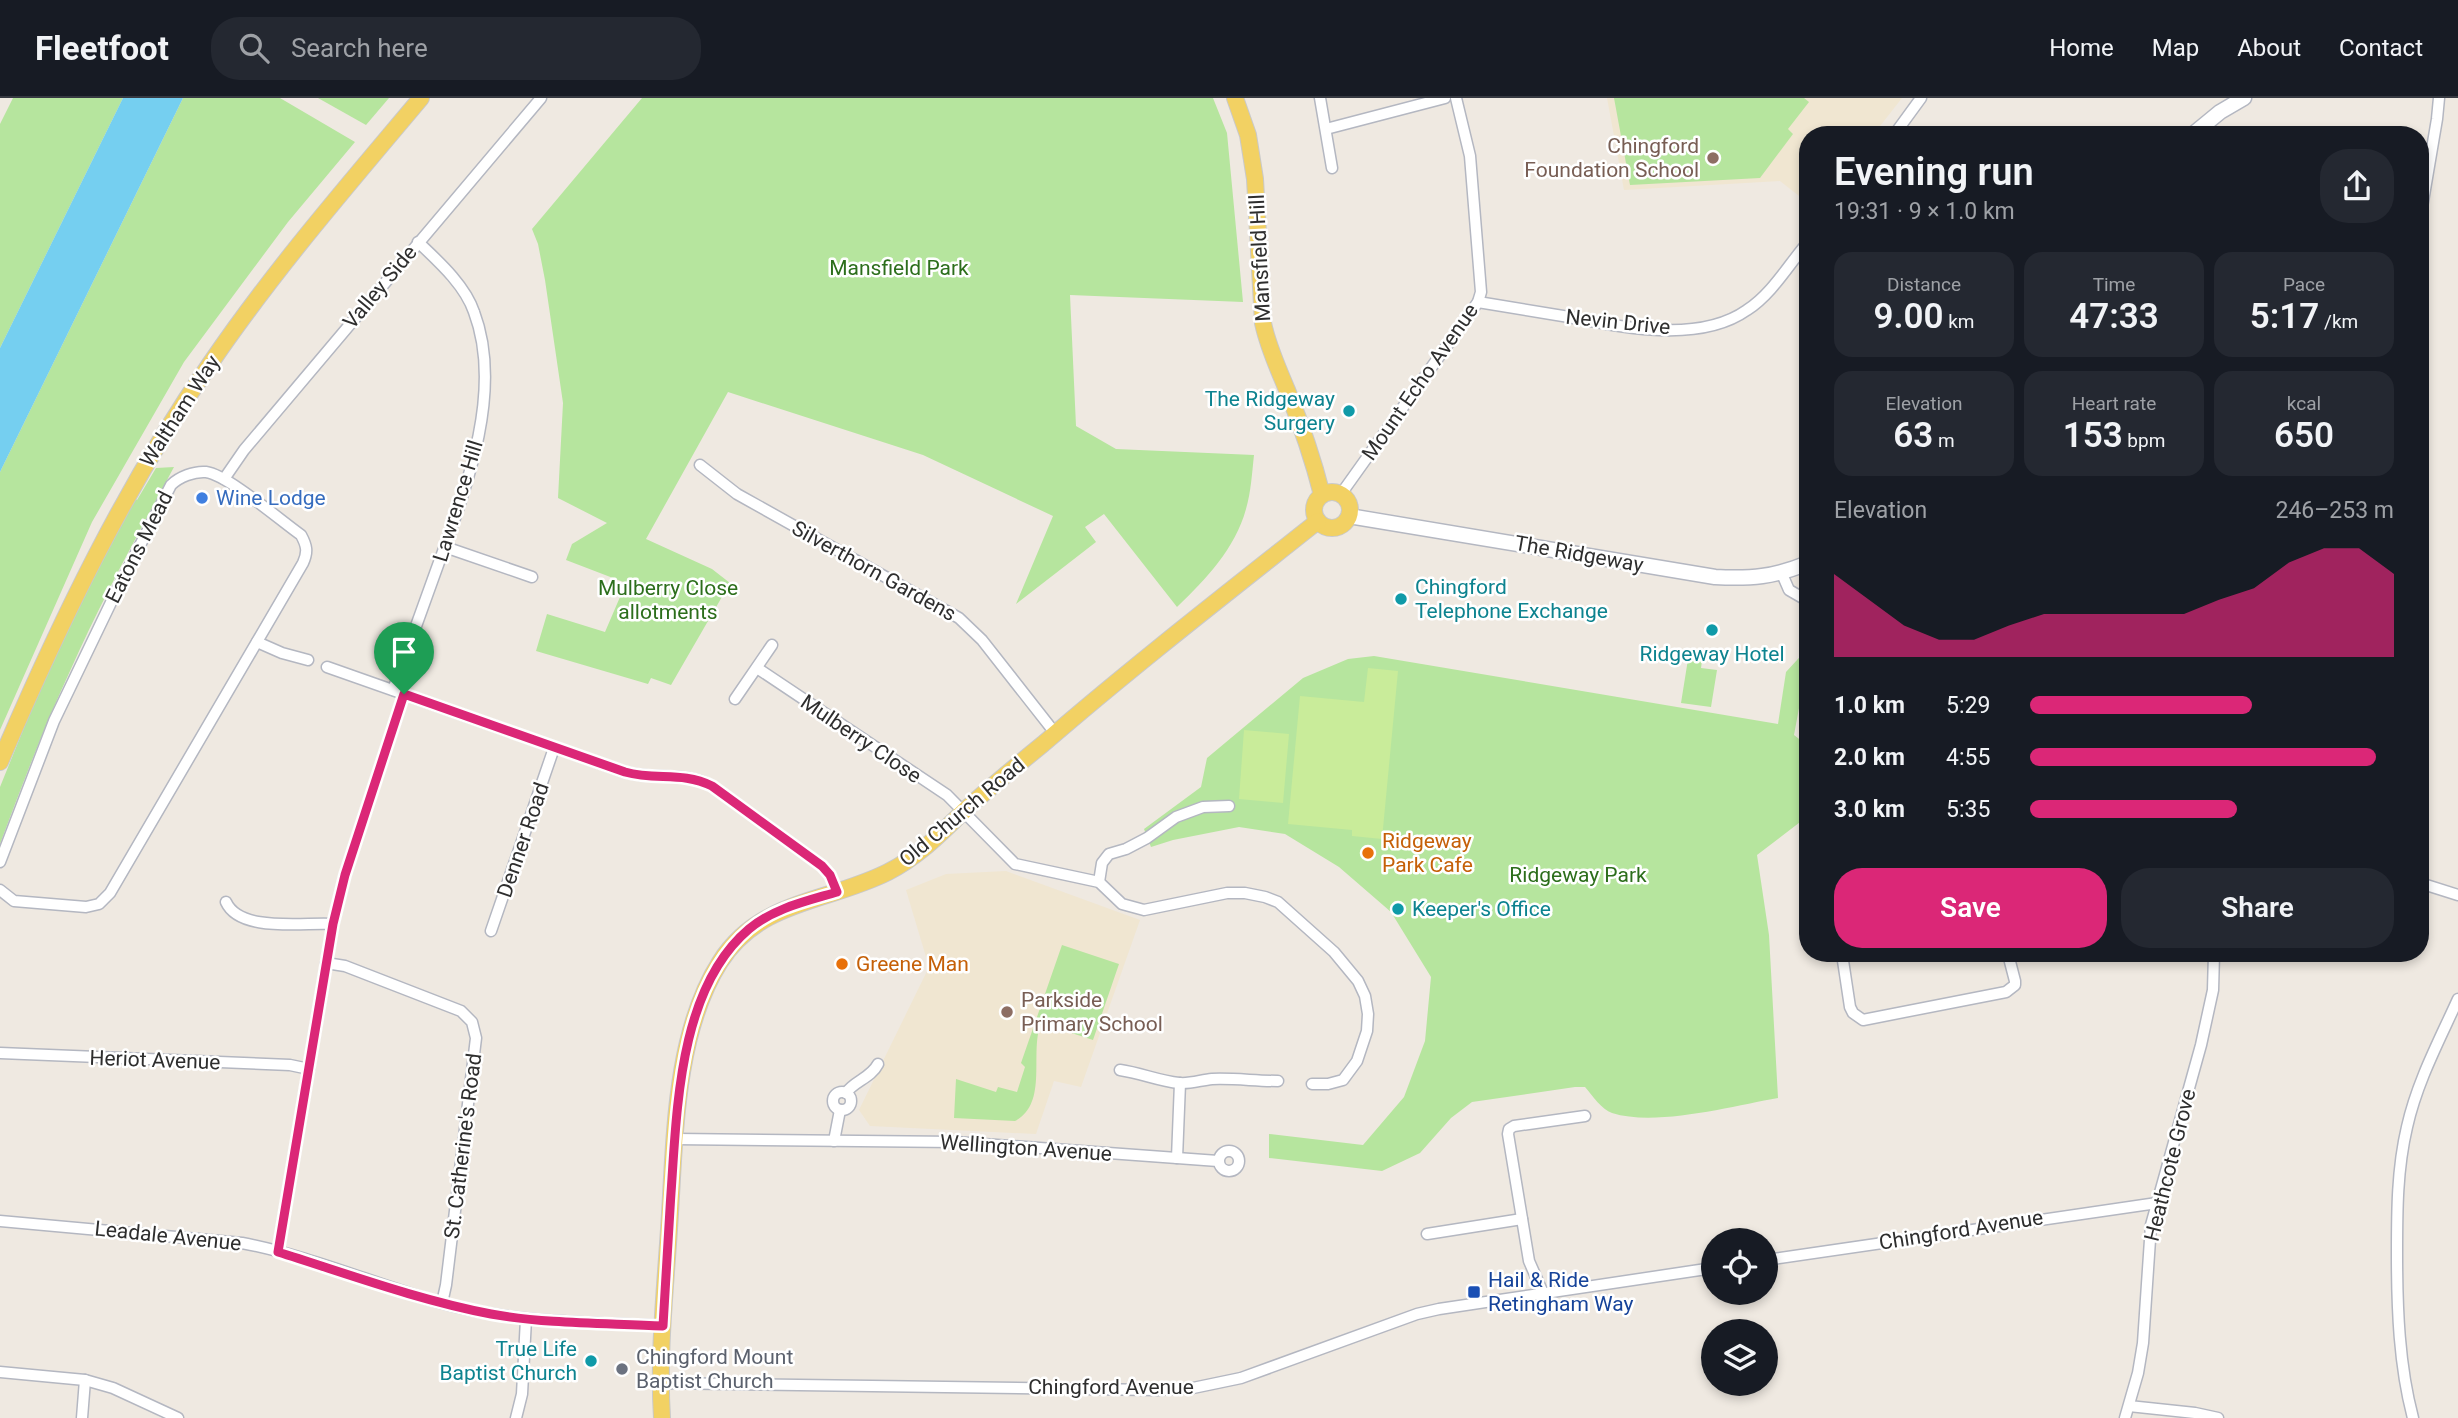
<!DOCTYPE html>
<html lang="en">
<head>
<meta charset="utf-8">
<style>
	body { margin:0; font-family:Roboto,sans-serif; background:#242831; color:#f1f3f6; height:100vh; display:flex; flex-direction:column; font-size:26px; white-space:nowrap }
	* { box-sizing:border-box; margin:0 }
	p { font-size:23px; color:#9ea1a6 }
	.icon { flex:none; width:38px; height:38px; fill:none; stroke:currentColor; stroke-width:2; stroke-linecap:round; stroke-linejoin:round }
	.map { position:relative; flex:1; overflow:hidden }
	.side { position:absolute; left:1799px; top:28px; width:630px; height:836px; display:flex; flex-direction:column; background:#171b24; border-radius:28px; box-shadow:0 4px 10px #0003 }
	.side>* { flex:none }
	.fabs { position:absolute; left:1701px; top:1130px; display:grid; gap:14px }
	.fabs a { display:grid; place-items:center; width:77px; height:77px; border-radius:50%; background:#171b24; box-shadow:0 4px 10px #0003; font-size:35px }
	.pin { position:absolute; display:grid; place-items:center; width:60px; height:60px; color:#fff; margin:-72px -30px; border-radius:50% 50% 50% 0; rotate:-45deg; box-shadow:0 0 7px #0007 }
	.pin .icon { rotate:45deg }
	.round { display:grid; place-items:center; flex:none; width:74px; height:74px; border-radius:28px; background:#242831 }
	.headline { display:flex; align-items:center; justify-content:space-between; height:119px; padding:0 35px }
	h1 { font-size:38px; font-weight:600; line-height:52px }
	.figures { display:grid; grid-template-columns:repeat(3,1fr); gap:10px; height:119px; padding:7px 35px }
	.figures div { display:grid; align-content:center; border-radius:18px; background:#242831; text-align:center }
	.figures b { font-size:35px; font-weight:600 }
	.figures small { font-size:19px; font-weight:400 }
	.figures p { font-size:19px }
	.chart { height:196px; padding:14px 35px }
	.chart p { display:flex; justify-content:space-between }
	.chart svg { width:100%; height:126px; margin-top:7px; fill:#db2777; opacity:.7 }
	.cta { display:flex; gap:14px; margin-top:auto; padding:14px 35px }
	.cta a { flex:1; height:80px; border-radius:28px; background:#db2777; color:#fff; font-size:28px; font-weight:600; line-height:80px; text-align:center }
	.cta a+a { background:#242831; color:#f1f3f6 }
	ul { padding:0 35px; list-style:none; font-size:23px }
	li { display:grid; grid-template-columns:112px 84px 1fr; align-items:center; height:52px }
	li i { height:18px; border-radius:9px; background:#db2777 }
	header { display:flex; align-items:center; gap:42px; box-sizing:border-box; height:98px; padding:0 35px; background:#171b24; border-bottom:2px solid #363941 }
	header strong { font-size:33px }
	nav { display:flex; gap:38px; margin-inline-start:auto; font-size:24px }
	.search { width:490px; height:63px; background:#242831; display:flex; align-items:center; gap:18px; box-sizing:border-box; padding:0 24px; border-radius:28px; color:#9ea1a6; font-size:26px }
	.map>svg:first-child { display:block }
</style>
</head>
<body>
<header>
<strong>Fleetfoot</strong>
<div class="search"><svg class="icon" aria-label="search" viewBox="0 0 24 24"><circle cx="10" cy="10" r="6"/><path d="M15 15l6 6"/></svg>Search here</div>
<nav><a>Home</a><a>Map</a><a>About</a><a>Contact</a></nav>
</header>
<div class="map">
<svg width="2458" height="1320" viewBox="0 0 2458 1320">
	<rect width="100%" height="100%" fill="#efe9e1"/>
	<!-- education -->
	<g fill="#f0e6d1">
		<polygon points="1607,0 1902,0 1873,37 1808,37 1808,105 1780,83 1624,92"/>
		<polygon points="1006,773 1140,822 1081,989 1054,983 1036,1036 870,1028 859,1012 929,869 906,792 946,776"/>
	</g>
	<!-- green -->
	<g fill="#b6e59e">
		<polygon points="13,0 123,0 0,250 0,26"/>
		<polygon points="183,0 280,0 355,44 288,124 184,264 92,424 0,632 0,374"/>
		<polygon points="318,0 389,0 366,27"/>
		<path d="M 642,0 L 1213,0 L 1227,35 L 1243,204 L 1070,197 L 1076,328 L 1116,351 L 1254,357 C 1252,375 1251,394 1246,411 C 1235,451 1206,481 1177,509 L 1104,416 L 1085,429 L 1096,444 L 1016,506 L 1053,418 L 923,357 L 728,294 L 646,441 L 712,471 L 730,485 L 671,587 L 651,580 L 648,586 L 536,553 L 547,516 L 605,534 L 626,485 L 566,462 L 572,446 L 607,425 L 558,400 L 563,305 L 545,182 L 538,146 L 532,131 Z"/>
		<polygon points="1614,0 1804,0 1809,4 1788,31 1793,36 1760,80 1630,87"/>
		<path d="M 174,369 C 138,436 101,503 70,573 C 44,629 22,687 0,746 L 0,689 L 51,563 L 134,400 L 137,402 L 156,370 Z"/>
		<path d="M 1808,550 L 1808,579 L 1804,583 L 1794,637 L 1808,648 L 1808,718 L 1757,757 L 1769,837 L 1778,1000 C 1732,1008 1656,1029 1612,1015 C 1602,1012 1592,997 1585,989 L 1575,989 L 1472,1004 L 1451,1020 L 1420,1055 L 1382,1073 L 1269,1060 L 1269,1036 L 1363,1047 L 1404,999 L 1425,943 L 1431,879 L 1391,814 L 1339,769 L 1285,736 L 1239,729 L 1173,742 L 1151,749 L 1144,731 L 1201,689 L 1207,660 L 1303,580 L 1348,561 L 1374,558 L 1778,626 L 1786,574 Z"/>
		<polygon points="1689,555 1703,556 1701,570 1717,572 1711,609 1681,605"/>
		<path d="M 1062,847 L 1119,866 L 1093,942 L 1041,925 C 1029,955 1049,1005 1015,1023 L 954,1020 L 956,981 L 996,994 L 998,989 L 1017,994 L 1025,969 L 1021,965 Z"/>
	</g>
	<!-- pitch -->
	<g fill="#c9ec9a">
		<polygon points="1368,570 1398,573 1382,741 1352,738 1352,732 1288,726 1300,598 1364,604"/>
		<polygon points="1244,632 1289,636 1283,705 1239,701"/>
	</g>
	<!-- water -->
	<polygon fill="#75cff0" points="123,0 183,0 0,374 0,250"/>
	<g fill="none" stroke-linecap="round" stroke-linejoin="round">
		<!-- street casing -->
		<g stroke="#b4b7c1" stroke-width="13">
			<g id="street">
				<polyline points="1320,0 1332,70"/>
				<polyline points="1326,31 1445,0"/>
				<polyline points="1894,37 1921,0"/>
				<polyline points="2420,121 2437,21 2439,0"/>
				<path d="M 1478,204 C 1508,209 1538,214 1569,219 C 1622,229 1699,246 1747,212 C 1772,196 1789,166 1808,144"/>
				<polyline points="700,367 737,396 959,520 982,542 1055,635"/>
				<polyline points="224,381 244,352 541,0"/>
				<polyline points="1341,396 1478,204 1481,194 1470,58 1456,0"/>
				<polyline points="445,449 532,479"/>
				<polyline points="1782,476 1789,492 1808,503"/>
				<polyline points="257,544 282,555 308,562"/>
				<path d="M 327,569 L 625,674 C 657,683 681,672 712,688 L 822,768 L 830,777 L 837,794"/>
				<polyline points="757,570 947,697 1015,766 1099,784 1122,806 1144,812 1227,795 1245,795 1265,799 1278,804 1334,854 1358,883 1365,898 1368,916 1367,933 1357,963 1343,982 1328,986 1312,986"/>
				<path d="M 393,592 C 408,550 423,508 438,467 C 466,391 504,293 474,214 C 465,187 438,163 418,144"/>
				<polyline points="735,601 772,547"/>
				<path d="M 0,764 L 54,623 L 117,492 L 171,387 C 179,379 194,373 206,374 C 228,377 281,423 301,437 C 307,448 308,454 303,465 L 110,795 L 99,806 L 86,809 L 14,803 L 0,792"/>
				<polyline points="1099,784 1102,765 1109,756 1126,751 1147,740 1176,719 1203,709 1229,708"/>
				<polyline points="2420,785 2458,797"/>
				<path d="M 226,804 C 240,835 304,824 333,826"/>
				<polyline points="491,833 554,650"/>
				<polyline points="1842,856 1850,909 1853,915 1863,922 2006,894 2015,887 2015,883 2008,856"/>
				<polyline points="326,865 345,868 461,913 472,924 476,940 446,1187 442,1205"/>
				<polyline points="0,955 290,967 309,971"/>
				<path d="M 1120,972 C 1141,975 1159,983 1179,985 C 1191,986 1201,982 1212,981 C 1233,980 1256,983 1278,983"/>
				<circle cx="842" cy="1003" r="9"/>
				<path d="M 846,995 C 854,983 871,980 878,966"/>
				<polyline points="675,1041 956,1044 1218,1063"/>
				<polyline points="834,1043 840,1012"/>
				<circle cx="1229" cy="1063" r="10"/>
				<polyline points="1177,1060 1180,985"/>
				<path d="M 0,1123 L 242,1145 C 310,1158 374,1186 441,1205 C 513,1225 588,1224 662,1228"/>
				<polyline points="1427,1136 1522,1121"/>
				<polyline points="278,1154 333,826 345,777 404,596"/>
				<polyline points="1766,1162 2157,1105"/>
				<polyline points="1543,1195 1529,1163 1508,1036 1509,1031 1514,1028 1585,1018"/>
				<polyline points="0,1274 85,1282 113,1290 178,1320"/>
				<polyline points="660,1285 1157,1292 1193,1290 1241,1280 1417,1216 1439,1211 1713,1170"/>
				<polyline points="2129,1308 2195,1315 2218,1320"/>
				<polyline points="82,1320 85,1282"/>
				<polyline points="516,1320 522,1296 526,1221"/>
				<polyline points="2125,1320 2138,1275 2143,1245 2151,1127 2201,947 2213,892 2214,856"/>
				<path d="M 2413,1320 C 2399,1267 2397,1211 2397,1156 C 2397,1114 2397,1071 2407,1029 C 2417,984 2439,943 2458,901"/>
			</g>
		</g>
		<!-- secondary casing -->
		<g stroke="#b4b7c1" stroke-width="17">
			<g id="secondary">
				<polyline points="2192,37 2220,14 2244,0"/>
				<path d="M 1349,418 L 1715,479 C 1751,481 1774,479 1808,465"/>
			</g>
		</g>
		<!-- primary casing -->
		<g stroke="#c9c9c9" stroke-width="18">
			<g id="primary">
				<path d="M 1235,0 L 1248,37 L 1255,81 L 1263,225 C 1268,249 1278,270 1287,292 C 1301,326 1313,361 1322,397"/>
				<circle cx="1332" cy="412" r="18"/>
				<path d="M 0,664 C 59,526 124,390 210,266 C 274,172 348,87 421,0"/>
				<path d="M 662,1320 C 658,1257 665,1194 669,1131 C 675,1046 673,938 720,864 C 759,802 829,804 888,774 C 918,759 940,736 964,713 C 989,690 1016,668 1043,646 C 1132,569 1226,496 1318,423"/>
			</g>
		</g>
		<!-- street -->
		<use href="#street" stroke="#fff" stroke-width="10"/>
		<!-- secondary -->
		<use href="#secondary" stroke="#fff" stroke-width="14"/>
		<!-- primary -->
		<use href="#primary" stroke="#f2d163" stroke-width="16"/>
	</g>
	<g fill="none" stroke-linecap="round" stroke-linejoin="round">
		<!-- route casing -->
		<g stroke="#fff" stroke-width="14">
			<path id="route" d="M 404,596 L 625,674 C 657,683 681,673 712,688 L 822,768 L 830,777 L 837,794 C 807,803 774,810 749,831 C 679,890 677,1010 671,1095 C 668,1139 666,1183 663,1228 C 606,1225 547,1226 491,1216 C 418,1202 348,1176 278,1154 L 333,826 L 345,777 Z"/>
		</g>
		<!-- route -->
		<use href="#route" stroke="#db2777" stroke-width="9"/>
	</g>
	<!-- markers -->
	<g fill="#8d6e63" stroke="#fff" stroke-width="2.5">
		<circle cx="1713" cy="60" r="7"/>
		<circle cx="1007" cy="914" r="7"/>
	</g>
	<g fill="#0f9aa8" stroke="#fff" stroke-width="2.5">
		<circle cx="1349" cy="313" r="7"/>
		<circle cx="1401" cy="501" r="7"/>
		<circle cx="1712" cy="532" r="7"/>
		<circle cx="1398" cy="811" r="7"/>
		<circle cx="591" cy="1263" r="7"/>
	</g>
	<circle fill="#3f7fe0" stroke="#fff" stroke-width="2.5" cx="202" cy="400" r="7"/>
	<g fill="#e8710a" stroke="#fff" stroke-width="2.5">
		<circle cx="1368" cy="755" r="7"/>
		<circle cx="842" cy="866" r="7"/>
	</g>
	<rect fill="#1a4fb4" stroke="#fff" stroke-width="2.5" x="1467" y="1187" width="14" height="14" rx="3.5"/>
	<circle fill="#6b7280" stroke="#fff" stroke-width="2.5" cx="622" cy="1271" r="7"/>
	<g text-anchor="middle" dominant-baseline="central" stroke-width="5" stroke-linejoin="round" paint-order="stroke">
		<!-- education labels -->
		<g font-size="21" fill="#785e54" stroke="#fff" text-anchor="end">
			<text x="1699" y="48">Chingford<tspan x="1699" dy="24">Foundation School</tspan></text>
			<text x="1021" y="902" text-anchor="start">Parkside<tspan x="1021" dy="24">Primary School</tspan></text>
		</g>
		<!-- street labels -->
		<g font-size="21" fill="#2e2e2e" stroke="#fff">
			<text transform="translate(1260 160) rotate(-93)">Mansfield Hill</text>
			<text transform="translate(380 189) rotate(-50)">Valley Side</text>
			<text transform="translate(1618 224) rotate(6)">Nevin Drive</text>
			<text transform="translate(1420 284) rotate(-55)">Mount Echo Avenue</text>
			<text transform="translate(180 313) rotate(-57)">Waltham Way</text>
			<text transform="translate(458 403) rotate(-73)">Lawrence Hill</text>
			<text transform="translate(139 449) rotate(-63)">Eatons Mead</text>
			<text transform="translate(1579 456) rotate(10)">The Ridgeway</text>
			<text transform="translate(874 473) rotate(29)">Silverthorn Gardens</text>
			<text transform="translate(861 641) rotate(34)">Mulberry Close</text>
			<text transform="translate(962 714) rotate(-40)">Old Church Road</text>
			<text transform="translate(523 742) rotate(-71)">Denner Road</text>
			<text transform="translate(155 962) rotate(2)">Heriot Avenue</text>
			<text transform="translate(463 1048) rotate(-83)">St. Catherine's Road</text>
			<text transform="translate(1026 1050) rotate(4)">Wellington Avenue</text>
			<text transform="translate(2170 1067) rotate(-76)">Heathcote Grove</text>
			<text transform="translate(1961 1132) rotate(-9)">Chingford Avenue</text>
			<text transform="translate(168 1138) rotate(6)">Leadale Avenue</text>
			<text x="1111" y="1289">Chingford Avenue</text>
		</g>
		<!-- park labels -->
		<g font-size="21" fill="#2c6e1b" stroke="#fff">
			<text x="899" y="170">Mansfield Park</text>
			<text x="668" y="490">Mulberry Close<tspan x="668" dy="24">allotments</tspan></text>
			<text x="1578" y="777">Ridgeway Park</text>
		</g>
		<!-- culture labels -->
		<g font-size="21" fill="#0d838f" stroke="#fff" text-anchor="end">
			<text x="1335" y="301">The Ridgeway<tspan x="1335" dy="24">Surgery</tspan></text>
			<text x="1415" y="489" text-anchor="start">Chingford<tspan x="1415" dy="24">Telephone Exchange</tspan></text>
			<text x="1712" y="556" text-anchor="middle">Ridgeway Hotel</text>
			<text x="1412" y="811" text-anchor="start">Keeper's Office</text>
			<text x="577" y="1251">True Life<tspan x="577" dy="24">Baptist Church</tspan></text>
		</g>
		<!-- shop labels -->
		<g font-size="21" fill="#366cbe" stroke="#fff" text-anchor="start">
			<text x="216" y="400">Wine Lodge</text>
		</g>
		<!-- food labels -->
		<g font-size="21" fill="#c56008" stroke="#fff" text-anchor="start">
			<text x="1382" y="743">Ridgeway<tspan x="1382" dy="24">Park Cafe</tspan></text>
			<text x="856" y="866">Greene Man</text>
		</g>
		<!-- transit labels -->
		<g font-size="21" fill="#164399" stroke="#fff" text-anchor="start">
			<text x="1488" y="1182">Hail &amp; Ride<tspan x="1488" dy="24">Retingham Way</tspan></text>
		</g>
		<!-- worship labels -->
		<g font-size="21" fill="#5b616d" stroke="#fff" text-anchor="start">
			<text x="636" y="1259">Chingford Mount<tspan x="636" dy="24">Baptist Church</tspan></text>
		</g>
	</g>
</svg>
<div class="fabs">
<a><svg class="icon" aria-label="locate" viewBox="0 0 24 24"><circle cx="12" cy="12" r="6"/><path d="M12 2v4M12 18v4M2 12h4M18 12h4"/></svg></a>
<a><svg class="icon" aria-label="layers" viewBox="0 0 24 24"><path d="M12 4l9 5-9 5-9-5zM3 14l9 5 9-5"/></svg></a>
</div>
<div class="pin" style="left:404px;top:596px;background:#1e9e55"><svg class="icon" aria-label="arrive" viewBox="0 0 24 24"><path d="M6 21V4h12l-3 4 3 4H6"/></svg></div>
<section class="side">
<div class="headline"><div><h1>Evening run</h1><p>19:31 · 9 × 1.0 km</p></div><a class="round"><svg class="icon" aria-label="share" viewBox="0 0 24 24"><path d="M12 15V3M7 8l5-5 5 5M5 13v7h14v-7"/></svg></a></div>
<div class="figures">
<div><p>Distance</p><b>9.00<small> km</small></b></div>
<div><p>Time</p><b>47:33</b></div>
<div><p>Pace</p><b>5:17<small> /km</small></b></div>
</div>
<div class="figures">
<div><p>Elevation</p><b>63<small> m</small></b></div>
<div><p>Heart rate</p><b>153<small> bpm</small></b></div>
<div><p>kcal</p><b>650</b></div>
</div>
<div class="chart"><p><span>Elevation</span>246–253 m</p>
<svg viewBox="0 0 160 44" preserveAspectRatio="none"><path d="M0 44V15L10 24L20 33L30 38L40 38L50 33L60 29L70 29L80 29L90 29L100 29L110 24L120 20L130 11L140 6L150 6L160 15V44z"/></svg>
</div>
<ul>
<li><b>1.0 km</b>5:29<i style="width:61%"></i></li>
<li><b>2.0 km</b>4:55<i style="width:95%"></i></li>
<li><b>3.0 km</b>5:35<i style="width:57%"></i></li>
</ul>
<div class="cta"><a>Save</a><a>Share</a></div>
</section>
</div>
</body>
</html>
